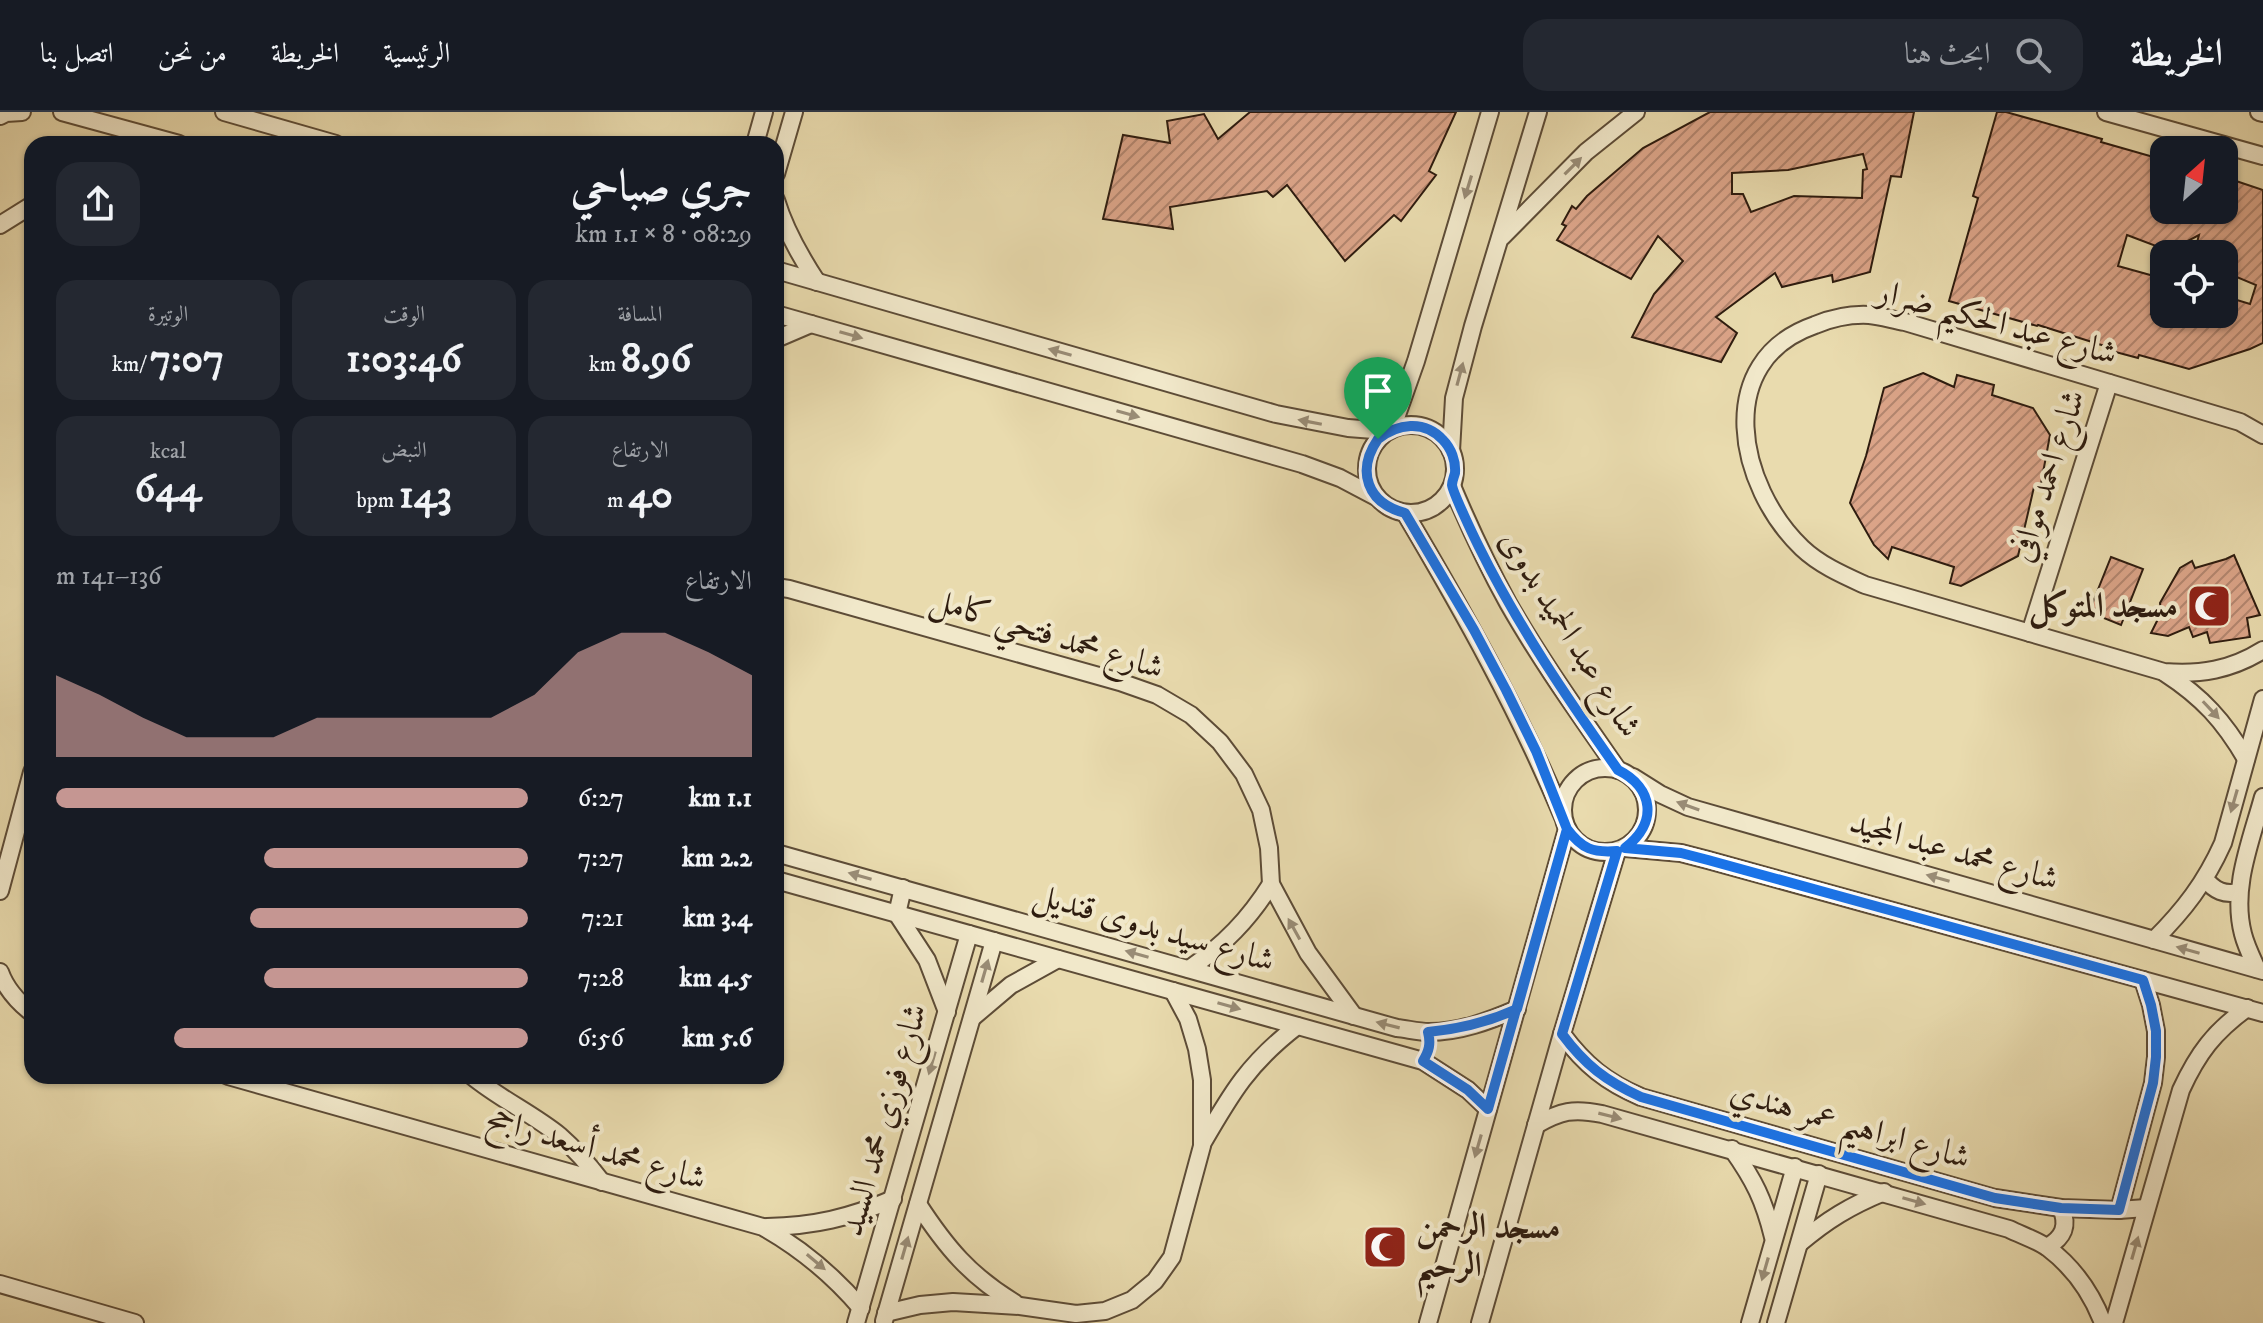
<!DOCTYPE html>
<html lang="ar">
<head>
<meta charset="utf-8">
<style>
	body { margin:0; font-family:"IM FELL DW Pica",Amiri,serif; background:#242831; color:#f1f3f6; direction:rtl; height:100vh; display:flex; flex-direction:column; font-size:30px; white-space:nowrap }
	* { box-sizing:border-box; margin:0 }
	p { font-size:26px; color:#9ea1a6 }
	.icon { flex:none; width:44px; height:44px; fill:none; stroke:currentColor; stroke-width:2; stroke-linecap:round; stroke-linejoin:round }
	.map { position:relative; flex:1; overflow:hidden; direction:ltr }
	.drawer { position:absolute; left:24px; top:24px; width:760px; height:948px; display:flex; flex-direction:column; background:#171b24; border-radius:24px; box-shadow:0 2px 6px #0004; direction:rtl }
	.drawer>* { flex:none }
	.needle { width:52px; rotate:27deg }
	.tools { position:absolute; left:2150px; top:24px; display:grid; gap:16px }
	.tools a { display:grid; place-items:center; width:88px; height:88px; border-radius:16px; background:#171b24; box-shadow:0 2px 6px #0004; font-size:40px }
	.pin { position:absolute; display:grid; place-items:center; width:68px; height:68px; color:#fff; margin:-82px -34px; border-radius:50% 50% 50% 0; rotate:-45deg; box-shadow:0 0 8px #0007 }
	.pin .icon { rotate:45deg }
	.round { display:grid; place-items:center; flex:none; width:84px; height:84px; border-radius:24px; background:#242831 }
	.summary { display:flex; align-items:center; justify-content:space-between; height:136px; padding:0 32px }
	h1 { font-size:44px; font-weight:700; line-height:60px }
	.metrics { display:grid; grid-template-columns:repeat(3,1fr); gap:12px; height:136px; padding:8px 32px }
	.metrics div { display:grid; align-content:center; border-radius:20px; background:#242831; text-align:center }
	.metrics b { font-size:40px; font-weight:700 }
	.metrics small { font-size:22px; font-weight:400 }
	.metrics p { font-size:22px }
	.chart { height:224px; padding:16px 32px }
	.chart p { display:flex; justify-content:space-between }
	.chart svg { width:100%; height:144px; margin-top:8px; fill:#c59692; opacity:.7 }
	ul { padding:0 32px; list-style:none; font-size:26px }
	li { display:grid; grid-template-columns:128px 96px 1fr; align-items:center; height:60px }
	li i { height:20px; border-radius:10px; background:#c59692 }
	header { display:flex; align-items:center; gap:48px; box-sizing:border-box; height:112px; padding:0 40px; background:#171b24; border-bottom:2px solid #363941 }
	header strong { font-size:38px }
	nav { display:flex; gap:44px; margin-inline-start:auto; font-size:28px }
	.search { width:560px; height:72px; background:#242831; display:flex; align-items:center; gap:20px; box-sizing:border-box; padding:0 28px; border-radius:24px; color:#9ea1a6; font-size:30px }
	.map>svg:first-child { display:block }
</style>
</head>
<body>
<header>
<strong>الخريطة</strong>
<div class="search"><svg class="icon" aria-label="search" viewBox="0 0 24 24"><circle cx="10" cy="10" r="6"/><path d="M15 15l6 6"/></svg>ابحث هنا</div>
<nav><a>الرئيسية</a><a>الخريطة</a><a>من نحن</a><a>اتصل بنا</a></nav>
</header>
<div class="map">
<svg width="2263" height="1211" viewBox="0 0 2263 1211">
	<defs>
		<pattern id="building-hatch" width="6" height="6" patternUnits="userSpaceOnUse" patternTransform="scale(2)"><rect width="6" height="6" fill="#dba488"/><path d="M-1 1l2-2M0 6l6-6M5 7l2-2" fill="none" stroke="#b2856e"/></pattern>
	</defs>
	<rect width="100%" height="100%" fill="#e9dbae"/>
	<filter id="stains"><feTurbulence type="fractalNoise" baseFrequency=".0025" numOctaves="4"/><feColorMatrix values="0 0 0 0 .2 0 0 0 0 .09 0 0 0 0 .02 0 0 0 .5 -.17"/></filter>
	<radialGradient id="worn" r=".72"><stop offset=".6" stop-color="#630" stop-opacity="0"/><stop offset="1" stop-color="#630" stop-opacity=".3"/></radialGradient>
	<!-- building -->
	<g fill="url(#building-hatch)" stroke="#2e1c0f" stroke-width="2" fill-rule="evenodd">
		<polygon points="1250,0 1456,0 1429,59 1436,63 1401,109 1394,103 1345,149 1287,73 1273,85 1267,79 1170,95 1173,117 1103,107 1123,23 1170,31 1167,9 1204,2 1218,27"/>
		<path d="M 1710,0 L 1914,0 L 1901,65 L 1891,64 L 1870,160 L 1833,170 L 1832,163 L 1782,175 L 1775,161 L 1716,205 L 1737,221 L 1721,250 L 1632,225 L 1654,182 L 1683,149 L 1658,124 L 1631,167 L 1557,128 L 1566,114 L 1562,112 L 1572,94 L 1576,97 L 1587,84 L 1643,36 ZM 1863,42 L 1867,57 L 1863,58 L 1862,86 L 1794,84 L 1751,100 L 1743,82 L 1732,82 L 1732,61 L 1788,58 Z"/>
		<path d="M 1997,0 L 2006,0 L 2102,27 L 2101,30 L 2164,48 L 2164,98 L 2224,98 L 2224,65 L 2263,78 L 2263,231 L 2250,237 L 2189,257 L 2139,243 L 2138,246 L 2108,238 L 2108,235 L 2038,213 L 2037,214 L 1949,189 L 1978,86 L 1973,84 ZM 2127,123 L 2169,139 L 2199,123 L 2194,142 L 2224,142 L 2224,154 L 2229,156 L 2227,161 L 2256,173 L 2250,192 L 2224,184 L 2224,202 L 2151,202 L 2161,166 L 2118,154 Z"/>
		<polygon points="1923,261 1954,275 1957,263 1994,273 1992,283 2033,296 2050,323 2040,377 2034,375 2018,444 1961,474 1950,471 1954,455 1892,435 1888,447 1874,433 1850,391 1866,344 1884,276"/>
		<polygon points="2234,443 2260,503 2247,506 2250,525 2210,531 2207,520 2193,525 2189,515 2168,524 2151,521 2161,501 2160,491 2180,456 2192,449 2195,456 2226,447"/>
		<polygon points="2111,445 2143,457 2121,513 2089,500"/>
	</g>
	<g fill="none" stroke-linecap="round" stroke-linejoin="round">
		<!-- street casing -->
		<g stroke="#5d4c37" stroke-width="20">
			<g id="street">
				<polyline points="62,0 179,32"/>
				<polyline points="224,0 336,32"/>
				<polyline points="2106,0 2263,44"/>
				<polyline points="2259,0 2263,1"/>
				<polyline points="0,4 6,1 22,0"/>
				<polyline points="755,32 764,0"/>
				<polyline points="776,62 794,0"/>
				<path d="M 776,88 C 785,118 800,144 817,170"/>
				<polyline points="0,113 32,93"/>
				<polyline points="1502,125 1586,40 1636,0"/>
				<polyline points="776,158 1276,302 1348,316 1387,319"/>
				<polyline points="776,202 1302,352 1340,366 1376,385"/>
				<polyline points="776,227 811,212"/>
				<circle cx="1411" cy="357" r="44"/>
				<polyline points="1392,317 1416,249 1490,0"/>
				<path d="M 2263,323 L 2240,310 L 1905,210 C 1893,208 1881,204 1869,203 C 1850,202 1832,206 1815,213 C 1711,249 1738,375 1802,436 C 1820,453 1843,463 1865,473 L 2164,560 C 2200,563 2231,558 2263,538"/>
				<polyline points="1451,339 1454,286 1473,214 1538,0"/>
				<path d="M 1452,374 C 1469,414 1487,453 1508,491 C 1541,549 1580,603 1618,658"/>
				<path d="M 1405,401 C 1464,501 1518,597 1563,705"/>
				<polyline points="776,475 789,477 1120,570 1157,583 1191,603 1220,630 1244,662 1261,698 1269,736 1271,772 1308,841 1354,904"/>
				<polyline points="2030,521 2109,271"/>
				<path d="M 2165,561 C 2202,585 2224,609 2246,647"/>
				<circle cx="1605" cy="698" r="42"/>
				<polyline points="1633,665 1660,682 1688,695 2263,859"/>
				<polyline points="1625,736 1681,741 1708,748 2263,901"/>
				<path d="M 776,741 L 1397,916 C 1407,917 1419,920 1429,920 C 1460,920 1489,909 1517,897"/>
				<path d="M 2205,767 C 2215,779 2224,783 2239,780"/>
				<polyline points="776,768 1423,949 1468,978 1488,997"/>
				<polyline points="903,776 897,802 927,848 947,900"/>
				<polyline points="0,779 32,660"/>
				<path d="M 2154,828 C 2184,798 2205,771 2223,731 L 2263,587"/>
				<path d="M 1189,857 C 1224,833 1249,807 1271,772"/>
				<path d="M 2257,857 C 2252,846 2246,834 2243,822 C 2231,776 2251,729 2263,685"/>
				<path d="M 0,860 C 6,877 18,890 32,901"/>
				<polyline points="972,906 1011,873 1058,847"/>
				<path d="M 1562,922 C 1585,953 1606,970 1641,985 L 1995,1086 L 2061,1096 L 2119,1098 L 2146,1096"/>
				<path d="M 228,964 L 763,1115 C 802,1137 832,1162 861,1196"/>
				<path d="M 472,964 C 500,987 533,1002 560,1024 C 576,1038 589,1053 602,1070"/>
				<path d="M 1536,1013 C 1561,999 1573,996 1602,1002 L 2009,1117 C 2021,1123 2037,1128 2048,1136 C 2073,1155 2092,1182 2103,1211"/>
				<path d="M 1202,1032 C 1232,980 1249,951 1297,914"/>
				<path d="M 1732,1037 C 1754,1068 1764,1088 1773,1125"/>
				<path d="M 918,1092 C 946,1135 970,1164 1015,1191"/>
				<polyline points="2119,1098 2153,971 2156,945 2156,919 2151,893 2143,868"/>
				<path d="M 767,1115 C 814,1114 849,1106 893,1087"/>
				<path d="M 1800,1131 C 1827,1108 1850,1094 1884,1080"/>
				<path d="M 2047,1135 C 2063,1126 2069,1114 2061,1096"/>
				<polyline points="0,1172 135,1211"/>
				<polyline points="886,1201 920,1193 953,1190 1020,1194 1076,1202 1105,1199 1132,1188 1155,1169 1172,1145 1202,1034 1202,968 1197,937 1188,907 1173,879"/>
				<polyline points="884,1209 994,829"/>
				<polyline points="856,1211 969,822"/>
				<polyline points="1428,1211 1567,717"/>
				<polyline points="1480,1211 1562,922 1617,739"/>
				<polyline points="1750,1211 1795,1055"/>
				<polyline points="1776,1211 1819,1062"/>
				<path d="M 2114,1211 L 2181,978 C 2198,941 2214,920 2247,896"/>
			</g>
		</g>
		<!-- street -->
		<use href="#street" stroke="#f1e8ca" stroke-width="16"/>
	</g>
	<!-- one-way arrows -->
	<defs><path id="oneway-solid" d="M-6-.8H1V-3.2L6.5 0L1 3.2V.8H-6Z" transform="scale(2)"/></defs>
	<g fill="#998c76">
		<use href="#oneway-solid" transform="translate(1573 54) rotate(-45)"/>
		<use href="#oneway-solid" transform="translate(1468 75) rotate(107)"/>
		<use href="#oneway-solid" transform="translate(851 223) rotate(16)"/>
		<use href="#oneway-solid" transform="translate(1060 240) rotate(-164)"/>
		<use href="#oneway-solid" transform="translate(1460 262) rotate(-75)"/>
		<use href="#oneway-solid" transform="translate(1128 302) rotate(16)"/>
		<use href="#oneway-solid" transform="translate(1310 310) rotate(-169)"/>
		<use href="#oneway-solid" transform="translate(2211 598) rotate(47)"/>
		<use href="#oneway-solid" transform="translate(2234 689) rotate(106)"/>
		<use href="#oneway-solid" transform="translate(1688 694) rotate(-160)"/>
		<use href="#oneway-solid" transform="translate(860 764) rotate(-164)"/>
		<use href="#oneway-solid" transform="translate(1938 766) rotate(-164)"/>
		<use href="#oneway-solid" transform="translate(1294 817) rotate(-119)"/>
		<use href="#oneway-solid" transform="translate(2188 838) rotate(-164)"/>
		<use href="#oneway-solid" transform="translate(1137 842) rotate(-164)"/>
		<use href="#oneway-solid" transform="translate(985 859) rotate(-74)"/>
		<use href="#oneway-solid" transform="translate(1229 894) rotate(16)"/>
		<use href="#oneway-solid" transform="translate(1388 913) rotate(-166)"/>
		<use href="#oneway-solid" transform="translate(932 951) rotate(106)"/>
		<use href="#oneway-solid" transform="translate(1610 1004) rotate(14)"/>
		<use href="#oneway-solid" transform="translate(1478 1034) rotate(106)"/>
		<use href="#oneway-solid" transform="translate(1914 1089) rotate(16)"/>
		<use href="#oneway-solid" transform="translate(905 1136) rotate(-74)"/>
		<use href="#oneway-solid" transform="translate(2135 1136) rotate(-74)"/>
		<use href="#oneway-solid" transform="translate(816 1150) rotate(40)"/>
		<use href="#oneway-solid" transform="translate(1765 1157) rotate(106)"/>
	</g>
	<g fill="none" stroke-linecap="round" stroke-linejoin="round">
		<!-- route casing -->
		<g stroke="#fff" stroke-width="16">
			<path id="route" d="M 1378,327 C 1356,359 1367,391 1405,401 L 1474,518 L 1506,578 L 1536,639 L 1567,717 L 1488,997 L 1468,978 L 1423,949 C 1429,939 1431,932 1428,920 C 1460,917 1488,910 1517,897 L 1567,717 C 1582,737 1593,741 1617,739 L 1562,922 C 1585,953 1606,969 1641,985 L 1995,1086 L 2061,1096 L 2119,1098 L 2153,971 L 2156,945 L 2156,919 L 2151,893 L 2143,868 L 1708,748 L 1681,741 L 1625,736 C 1658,711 1654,676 1618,658 C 1567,586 1518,514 1479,435 C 1474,425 1453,381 1452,373 C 1452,369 1454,365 1455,361 C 1456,349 1451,336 1443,328 C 1424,307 1397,312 1378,327"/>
		</g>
		<!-- route -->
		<use href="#route" stroke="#1a73e8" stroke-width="10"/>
	</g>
	<!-- icons -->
	<defs>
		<g id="mosque-square" transform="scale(2.3)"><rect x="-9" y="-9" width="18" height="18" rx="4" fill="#8f2418" stroke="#f1e8ca"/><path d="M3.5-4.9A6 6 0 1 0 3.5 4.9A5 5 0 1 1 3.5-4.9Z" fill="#fff"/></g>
	</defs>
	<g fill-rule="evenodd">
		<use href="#mosque-square" x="2209" y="494"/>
		<use href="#mosque-square" x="1385" y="1135"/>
	</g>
	<g text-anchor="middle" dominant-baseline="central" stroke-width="8" stroke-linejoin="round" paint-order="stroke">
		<!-- street labels -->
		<g font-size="34" fill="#2e1c0f" stroke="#f1e8ca">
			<text transform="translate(1997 211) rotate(15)">شارع عبد الحكيم ضرار</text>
			<text transform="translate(2048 364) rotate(-72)">شارع احمد موافي</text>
			<text transform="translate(1047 522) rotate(17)">شارع محمد فتحي كامل</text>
			<text transform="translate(1570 522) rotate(58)">شارع عبد الحميد بدوى</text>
			<text transform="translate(1954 739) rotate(16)">شارع محمد عبد المجيد</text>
			<text transform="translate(1154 816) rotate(16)">شارع سيد بدوى قنديل</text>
			<text transform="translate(884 1008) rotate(-74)">شارع فوزي محمد السيد</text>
			<text transform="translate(1850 1013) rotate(16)">شارع ابراهيم عمر هندي</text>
			<text transform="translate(596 1037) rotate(16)">شارع محمد أسعد راجح</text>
		</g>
		<!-- poi labels -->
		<g font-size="34" font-weight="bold" fill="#2e1c0f" stroke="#f1e8ca" text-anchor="end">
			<text x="2178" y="494">مسجد المتوكل</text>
			<text x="1416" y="1115" text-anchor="start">مسجد الرحمن<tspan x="1416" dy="39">الرحيم</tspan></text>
		</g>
	</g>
	<rect width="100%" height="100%" filter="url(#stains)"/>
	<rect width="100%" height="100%" fill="url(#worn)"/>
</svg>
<div class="tools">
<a><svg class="needle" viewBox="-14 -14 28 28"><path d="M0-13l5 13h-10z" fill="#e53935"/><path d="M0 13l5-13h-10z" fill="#9ea1a6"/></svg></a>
<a><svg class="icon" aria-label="locate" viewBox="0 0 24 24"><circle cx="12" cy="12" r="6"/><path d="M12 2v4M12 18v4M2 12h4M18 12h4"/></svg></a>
</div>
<div class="pin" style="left:1378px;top:327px;background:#1e9e55"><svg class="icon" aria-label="arrive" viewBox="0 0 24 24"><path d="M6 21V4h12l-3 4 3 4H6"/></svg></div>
<section class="drawer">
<div class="summary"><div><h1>جري صباحي</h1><p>08:29 · 8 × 1.1 km</p></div><a class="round"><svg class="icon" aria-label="share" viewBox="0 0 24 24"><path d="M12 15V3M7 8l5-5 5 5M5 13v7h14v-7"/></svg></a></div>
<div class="metrics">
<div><p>المسافة</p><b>8.96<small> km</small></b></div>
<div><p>الوقت</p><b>1:03:46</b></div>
<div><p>الوتيرة</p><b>7:07<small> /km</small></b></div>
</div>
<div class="metrics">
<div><p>الارتفاع</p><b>40<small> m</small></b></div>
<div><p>النبض</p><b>143<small> bpm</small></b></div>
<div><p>kcal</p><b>644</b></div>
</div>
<div class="chart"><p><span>الارتفاع</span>136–141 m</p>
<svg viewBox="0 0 160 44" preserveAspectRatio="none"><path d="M0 44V19L10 25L20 32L30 38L40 38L50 38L60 32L70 32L80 32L90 32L100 32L110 25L120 12L130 6L140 6L150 12L160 19V44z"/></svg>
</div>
<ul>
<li><b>1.1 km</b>6:27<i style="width:100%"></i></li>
<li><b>2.2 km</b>7:27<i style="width:56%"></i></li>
<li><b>3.4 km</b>7:21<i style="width:59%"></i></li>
<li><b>4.5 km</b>7:28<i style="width:56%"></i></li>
<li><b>5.6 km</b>6:56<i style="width:75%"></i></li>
</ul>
</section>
</div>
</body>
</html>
